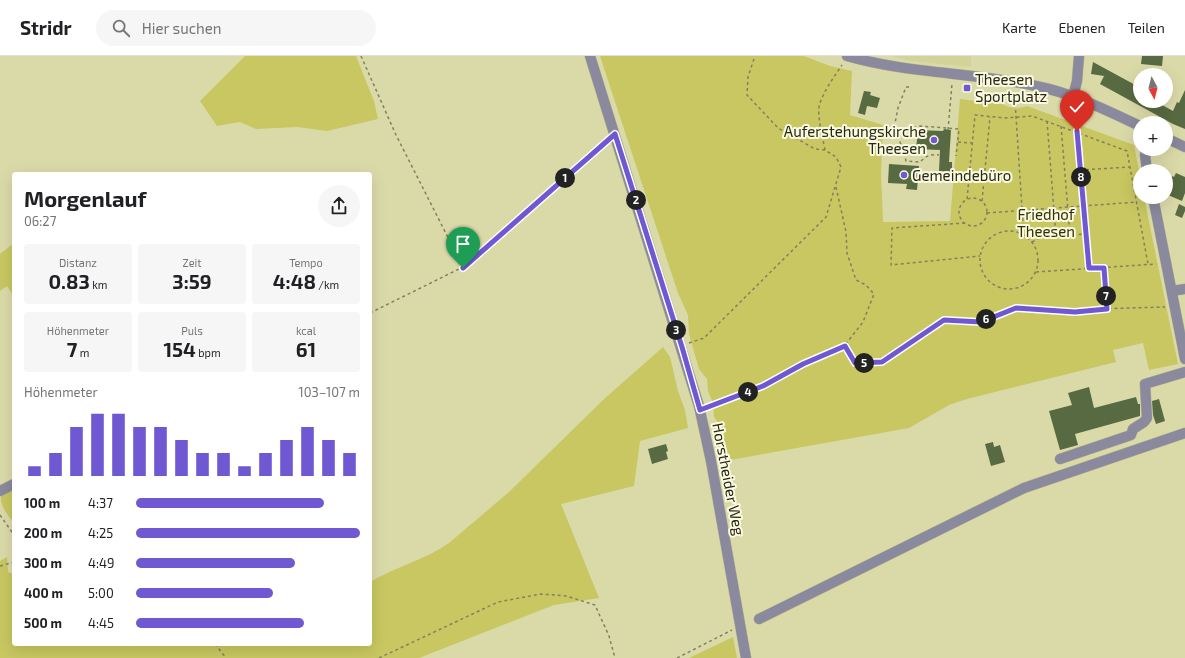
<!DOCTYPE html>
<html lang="de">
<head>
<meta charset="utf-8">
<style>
	body { margin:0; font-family:"Exo 2",sans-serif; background:#f6f6f6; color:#202124; height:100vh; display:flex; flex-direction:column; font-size:15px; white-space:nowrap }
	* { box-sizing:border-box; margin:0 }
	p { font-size:13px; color:#757577 }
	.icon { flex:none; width:22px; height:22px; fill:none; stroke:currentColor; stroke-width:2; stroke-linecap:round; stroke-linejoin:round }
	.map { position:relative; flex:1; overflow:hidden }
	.panel { position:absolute; left:12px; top:116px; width:360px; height:474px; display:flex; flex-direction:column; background:#fff; border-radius:4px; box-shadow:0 4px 16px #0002 }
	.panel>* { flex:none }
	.needle { width:26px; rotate:173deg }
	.controls { position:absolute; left:1133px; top:12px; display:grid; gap:8px }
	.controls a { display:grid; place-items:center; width:40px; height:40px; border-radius:50%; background:#fff; box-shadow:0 4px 16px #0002; font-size:20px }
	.pin { position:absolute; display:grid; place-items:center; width:34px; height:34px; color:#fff; margin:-41px -17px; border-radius:50% 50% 50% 0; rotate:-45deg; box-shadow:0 0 4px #0007 }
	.pin .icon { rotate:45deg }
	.km { position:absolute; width:20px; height:20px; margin:-10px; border-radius:50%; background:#222; color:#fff; font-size:11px; line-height:20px; text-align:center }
	.round { display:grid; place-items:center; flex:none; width:42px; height:42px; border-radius:21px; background:#f6f6f6 }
	.summary { display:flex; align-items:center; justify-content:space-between; height:68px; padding:0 12px }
	h1 { font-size:22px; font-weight:700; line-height:30px }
	.metrics { display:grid; grid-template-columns:repeat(3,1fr); gap:6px; height:68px; padding:4px 12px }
	.metrics div { display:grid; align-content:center; border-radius:4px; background:#f6f6f6; text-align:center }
	.metrics b { font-size:20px; font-weight:700 }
	.metrics small { font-size:11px; font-weight:400 }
	.metrics p { font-size:11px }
	.chart { height:112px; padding:8px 12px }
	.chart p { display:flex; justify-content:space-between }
	.chart svg { width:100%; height:72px; margin-top:4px; stroke:#7058d2; stroke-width:6 }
	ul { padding:0 12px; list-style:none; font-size:13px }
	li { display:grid; grid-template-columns:64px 48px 1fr; align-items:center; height:30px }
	li i { height:10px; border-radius:5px; background:#7058d2 }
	header { display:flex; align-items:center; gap:24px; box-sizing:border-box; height:56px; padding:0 20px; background:#fff; border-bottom:1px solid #e0e0e0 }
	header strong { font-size:19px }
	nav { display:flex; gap:22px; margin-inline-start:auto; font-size:14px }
	.search { width:280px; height:36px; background:#f6f6f6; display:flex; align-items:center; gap:10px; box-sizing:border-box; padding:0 14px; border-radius:22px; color:#757577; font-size:15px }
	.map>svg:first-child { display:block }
</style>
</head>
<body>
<header>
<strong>Stridr</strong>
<div class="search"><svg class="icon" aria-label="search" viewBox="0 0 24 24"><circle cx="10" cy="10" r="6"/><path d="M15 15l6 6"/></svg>Hier suchen</div>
<nav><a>Karte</a><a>Ebenen</a><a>Teilen</a></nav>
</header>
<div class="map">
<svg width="1185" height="602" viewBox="0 0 1185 602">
	<rect width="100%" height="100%" fill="#dadaa9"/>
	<!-- built -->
	<polygon fill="#d2d299" points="892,0 971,0 971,11 910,5"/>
	<!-- green -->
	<g fill="#c8c761">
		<polygon points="245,0 356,0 374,45 378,63 327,75 297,71 256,73 240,66 217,70 200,45"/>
		<path d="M 600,0 L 804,0 L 830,10 L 852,15 L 850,59 L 883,69 L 881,118 L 883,166 L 950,165 L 960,43 L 1002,48 C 1009,52 1019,53 1027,50 L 1134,89 L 1140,119 L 1140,141 L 1144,141 L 1178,308 L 1149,314 L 1143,287 L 1113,294 L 1116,306 L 967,343 L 949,349 L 909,372 L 725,405 L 721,385 L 725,376 L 714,361 L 713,347 L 708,335 L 707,323 L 699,313 L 689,278 L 688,259 L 678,237 Z"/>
		<polygon points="14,187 14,241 7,230 0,235 0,198"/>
		<path d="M 663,291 L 670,301 L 678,335 L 685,354 L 688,372 L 640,385 L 634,430 L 561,448 L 599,542 L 554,549 L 419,602 L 0,602 L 0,505 L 7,501 L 8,516 L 14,518 L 14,588 L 370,588 L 370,526 C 395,511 425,504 449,487 L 509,436 L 603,344 Z"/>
		<path d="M 14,434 L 14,467 C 8,459 0,451 1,440 Z"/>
		<polygon points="733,581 737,602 689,602"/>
	</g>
	<!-- building -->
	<g fill="#586a42">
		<polygon points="1142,0 1163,0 1162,10 1141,8"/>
		<polygon points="1093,6 1139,31 1136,35 1140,37 1140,45 1155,45 1173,55 1177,46 1179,47 1185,34 1185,73 1173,68 1100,28 1104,20 1091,18"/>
		<polygon points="864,35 871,36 870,39 880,42 877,52 867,50 865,59 858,57"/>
		<polygon points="944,73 951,74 949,106 952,106 952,116 939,115 940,94 916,93 918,74 943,75"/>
		<polygon points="889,108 919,110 917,134 906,133 907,128 888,127"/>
		<polygon points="1176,117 1185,121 1185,137 1182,145 1168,139 1169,138 1166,136 1166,125 1169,127 1172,120 1174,121"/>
		<polygon points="1179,148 1185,151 1185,155 1182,162 1175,159"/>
		<polygon points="1089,331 1094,352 1136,341 1138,348 1140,348 1140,360 1075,378 1078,389 1060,394 1049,355 1072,349 1068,337"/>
		<polygon points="1159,343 1165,365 1156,368 1153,359 1152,345"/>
		<polygon points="993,386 994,391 1000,389 1005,406 991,410 985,388"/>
		<polygon points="666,388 668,395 666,396 668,403 652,408 648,393"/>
	</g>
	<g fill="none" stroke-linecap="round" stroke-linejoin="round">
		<!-- minor casing -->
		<g stroke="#b6b68b" stroke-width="11">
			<g id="minor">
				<polyline points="590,0 699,350 711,405 746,602"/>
				<path d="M 847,0 C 909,18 973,16 1036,30 C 1072,37 1106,54 1140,70"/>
				<polyline points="1073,40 1077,25 1079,0"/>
				<polyline points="1166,82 1185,91"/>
				<polyline points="1147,93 1145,99 1147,115"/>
				<polyline points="1153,141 1185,303"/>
				<polyline points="1172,235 1185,233"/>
				<polyline points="1060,403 1131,379 1133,373 1144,366 1147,362 1145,328 1185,316"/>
				<polyline points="0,435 14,428"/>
				<polyline points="759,563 1024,432 1185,377"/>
			</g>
		</g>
		<!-- path -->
		<g stroke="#82815f" stroke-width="1.5" stroke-dasharray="3 3" stroke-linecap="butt">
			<polyline points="361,0 396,79 463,211"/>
			<path d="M 909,31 L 906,31 L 898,52 L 895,67 L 896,76 L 904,96 L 906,105 L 920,106 C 926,100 930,98 939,99"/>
			<polyline points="1016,36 1015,45 1023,168 1021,177"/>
			<polyline points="1066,61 1070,50"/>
			<polyline points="1047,65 1056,180"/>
			<polyline points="1061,70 1070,179"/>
			<polyline points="948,74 952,28"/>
			<polyline points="1077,75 1089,212"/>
			<polyline points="896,76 920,70 959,73 956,100"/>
			<polyline points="958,86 972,87"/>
			<path d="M 825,94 C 823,83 816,57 820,47 C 825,33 834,21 842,9"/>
			<polyline points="1080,114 1130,111"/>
			<polyline points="836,131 846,176 847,197 856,224 866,229 874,238 863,266 845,289"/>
			<circle cx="973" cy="156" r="14"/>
			<polyline points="967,143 975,59 1005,62 1032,60 1127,95 1148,208"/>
			<polyline points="982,145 990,61"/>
			<polyline points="987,157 1137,146"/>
			<polyline points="965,167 892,172 891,209 980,200"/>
			<circle cx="1009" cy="204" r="29"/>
			<polyline points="1032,186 1041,181 1086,178"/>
			<polyline points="1104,212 1107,253"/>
			<polyline points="1036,216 1156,208"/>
			<polyline points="370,257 463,211 607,85"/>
			<polyline points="689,287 704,282 826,161 841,111 836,101 825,94 815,93 778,72 747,39 748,21 755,0"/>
			<polyline points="709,351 763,330 803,308 845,290 855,307 882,306 944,264 981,265 1016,252 1075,255 1092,253 1165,251"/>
			<polyline points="0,459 14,479"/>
			<polyline points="13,505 14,500"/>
			<polyline points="0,510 14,506"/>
			<polyline points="215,588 226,602"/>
			<polyline points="379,602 498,546 541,538 566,540 595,549 609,580 615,602"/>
			<polyline points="677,602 732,574"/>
		</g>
		<!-- minor -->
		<use href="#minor" stroke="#8a899d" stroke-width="10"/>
	</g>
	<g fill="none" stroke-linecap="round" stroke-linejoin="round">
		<!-- route casing -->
		<g stroke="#fff" stroke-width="8">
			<polyline id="route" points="463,212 615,78 682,291 700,354 763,330 803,308 845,290 855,307 882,306 944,264 981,266 1016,252 1075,256 1107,253 1104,212 1089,212 1077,75"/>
		</g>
		<!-- route -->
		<use href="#route" stroke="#7058d2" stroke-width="5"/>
	</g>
	<!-- markers -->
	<g fill="#7058d2" stroke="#f9fae1" stroke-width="1.5">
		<rect x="963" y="28" width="8" height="8" rx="2"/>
		<circle cx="934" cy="84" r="4"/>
		<circle cx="904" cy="119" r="4"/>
	</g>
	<g text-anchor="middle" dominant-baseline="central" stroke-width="4" stroke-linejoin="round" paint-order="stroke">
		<!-- poi labels -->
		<g font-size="15" fill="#282714" stroke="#f9fae1" text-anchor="start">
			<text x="975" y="23">Theesen<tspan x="975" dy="17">Sportplatz</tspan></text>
			<text x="926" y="75" text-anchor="end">Auferstehungskirche<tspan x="926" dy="17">Theesen</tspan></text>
			<text x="912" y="119">Gemeindebüro</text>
		</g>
		<!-- park labels -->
		<g font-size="15" fill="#302f01" stroke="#f9fae1">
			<text x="1046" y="158">Friedhof<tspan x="1046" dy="17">Theesen</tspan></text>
		</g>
		<!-- street labels -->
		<g font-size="15" fill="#282714" stroke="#f9fae1">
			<text transform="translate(729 423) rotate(79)">Horstheider Weg</text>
		</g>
	</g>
</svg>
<div class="controls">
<a><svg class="needle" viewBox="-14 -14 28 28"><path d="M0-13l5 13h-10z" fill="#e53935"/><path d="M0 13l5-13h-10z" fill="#757577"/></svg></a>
<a>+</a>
<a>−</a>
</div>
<div class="pin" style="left:463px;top:212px;background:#1e9e55"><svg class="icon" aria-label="arrive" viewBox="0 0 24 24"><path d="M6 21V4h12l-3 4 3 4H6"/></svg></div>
<div class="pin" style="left:1077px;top:75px;background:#d93025"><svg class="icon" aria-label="check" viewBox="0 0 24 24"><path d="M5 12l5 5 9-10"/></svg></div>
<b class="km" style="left:565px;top:122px">1</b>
<b class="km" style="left:636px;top:144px">2</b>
<b class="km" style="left:676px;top:274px">3</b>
<b class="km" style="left:748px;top:336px">4</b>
<b class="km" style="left:864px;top:307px">5</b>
<b class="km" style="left:986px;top:263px">6</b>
<b class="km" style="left:1106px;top:240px">7</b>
<b class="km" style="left:1081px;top:121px">8</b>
<section class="panel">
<div class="summary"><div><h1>Morgenlauf</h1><p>06:27</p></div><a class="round"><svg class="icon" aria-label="share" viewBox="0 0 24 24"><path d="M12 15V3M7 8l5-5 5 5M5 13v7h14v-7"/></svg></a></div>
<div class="metrics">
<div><p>Distanz</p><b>0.83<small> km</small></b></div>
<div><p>Zeit</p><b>3:59</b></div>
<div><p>Tempo</p><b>4:48<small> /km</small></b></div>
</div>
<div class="metrics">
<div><p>Höhenmeter</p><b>7<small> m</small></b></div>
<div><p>Puls</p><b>154<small> bpm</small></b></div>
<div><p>kcal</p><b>61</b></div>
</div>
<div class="chart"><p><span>Höhenmeter</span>103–107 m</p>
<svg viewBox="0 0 160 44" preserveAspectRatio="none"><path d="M5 44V38M15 44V30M25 44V14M35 44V6M45 44V6M55 44V14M65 44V14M75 44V22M85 44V30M95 44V30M105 44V38M115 44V30M125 44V22M135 44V14M145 44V22M155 44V30"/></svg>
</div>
<ul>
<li><b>100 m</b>4:37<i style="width:84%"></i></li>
<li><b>200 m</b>4:25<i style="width:100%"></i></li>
<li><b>300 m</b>4:49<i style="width:71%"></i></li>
<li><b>400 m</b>5:00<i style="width:61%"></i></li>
<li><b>500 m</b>4:45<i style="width:75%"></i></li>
</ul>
</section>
</div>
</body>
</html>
